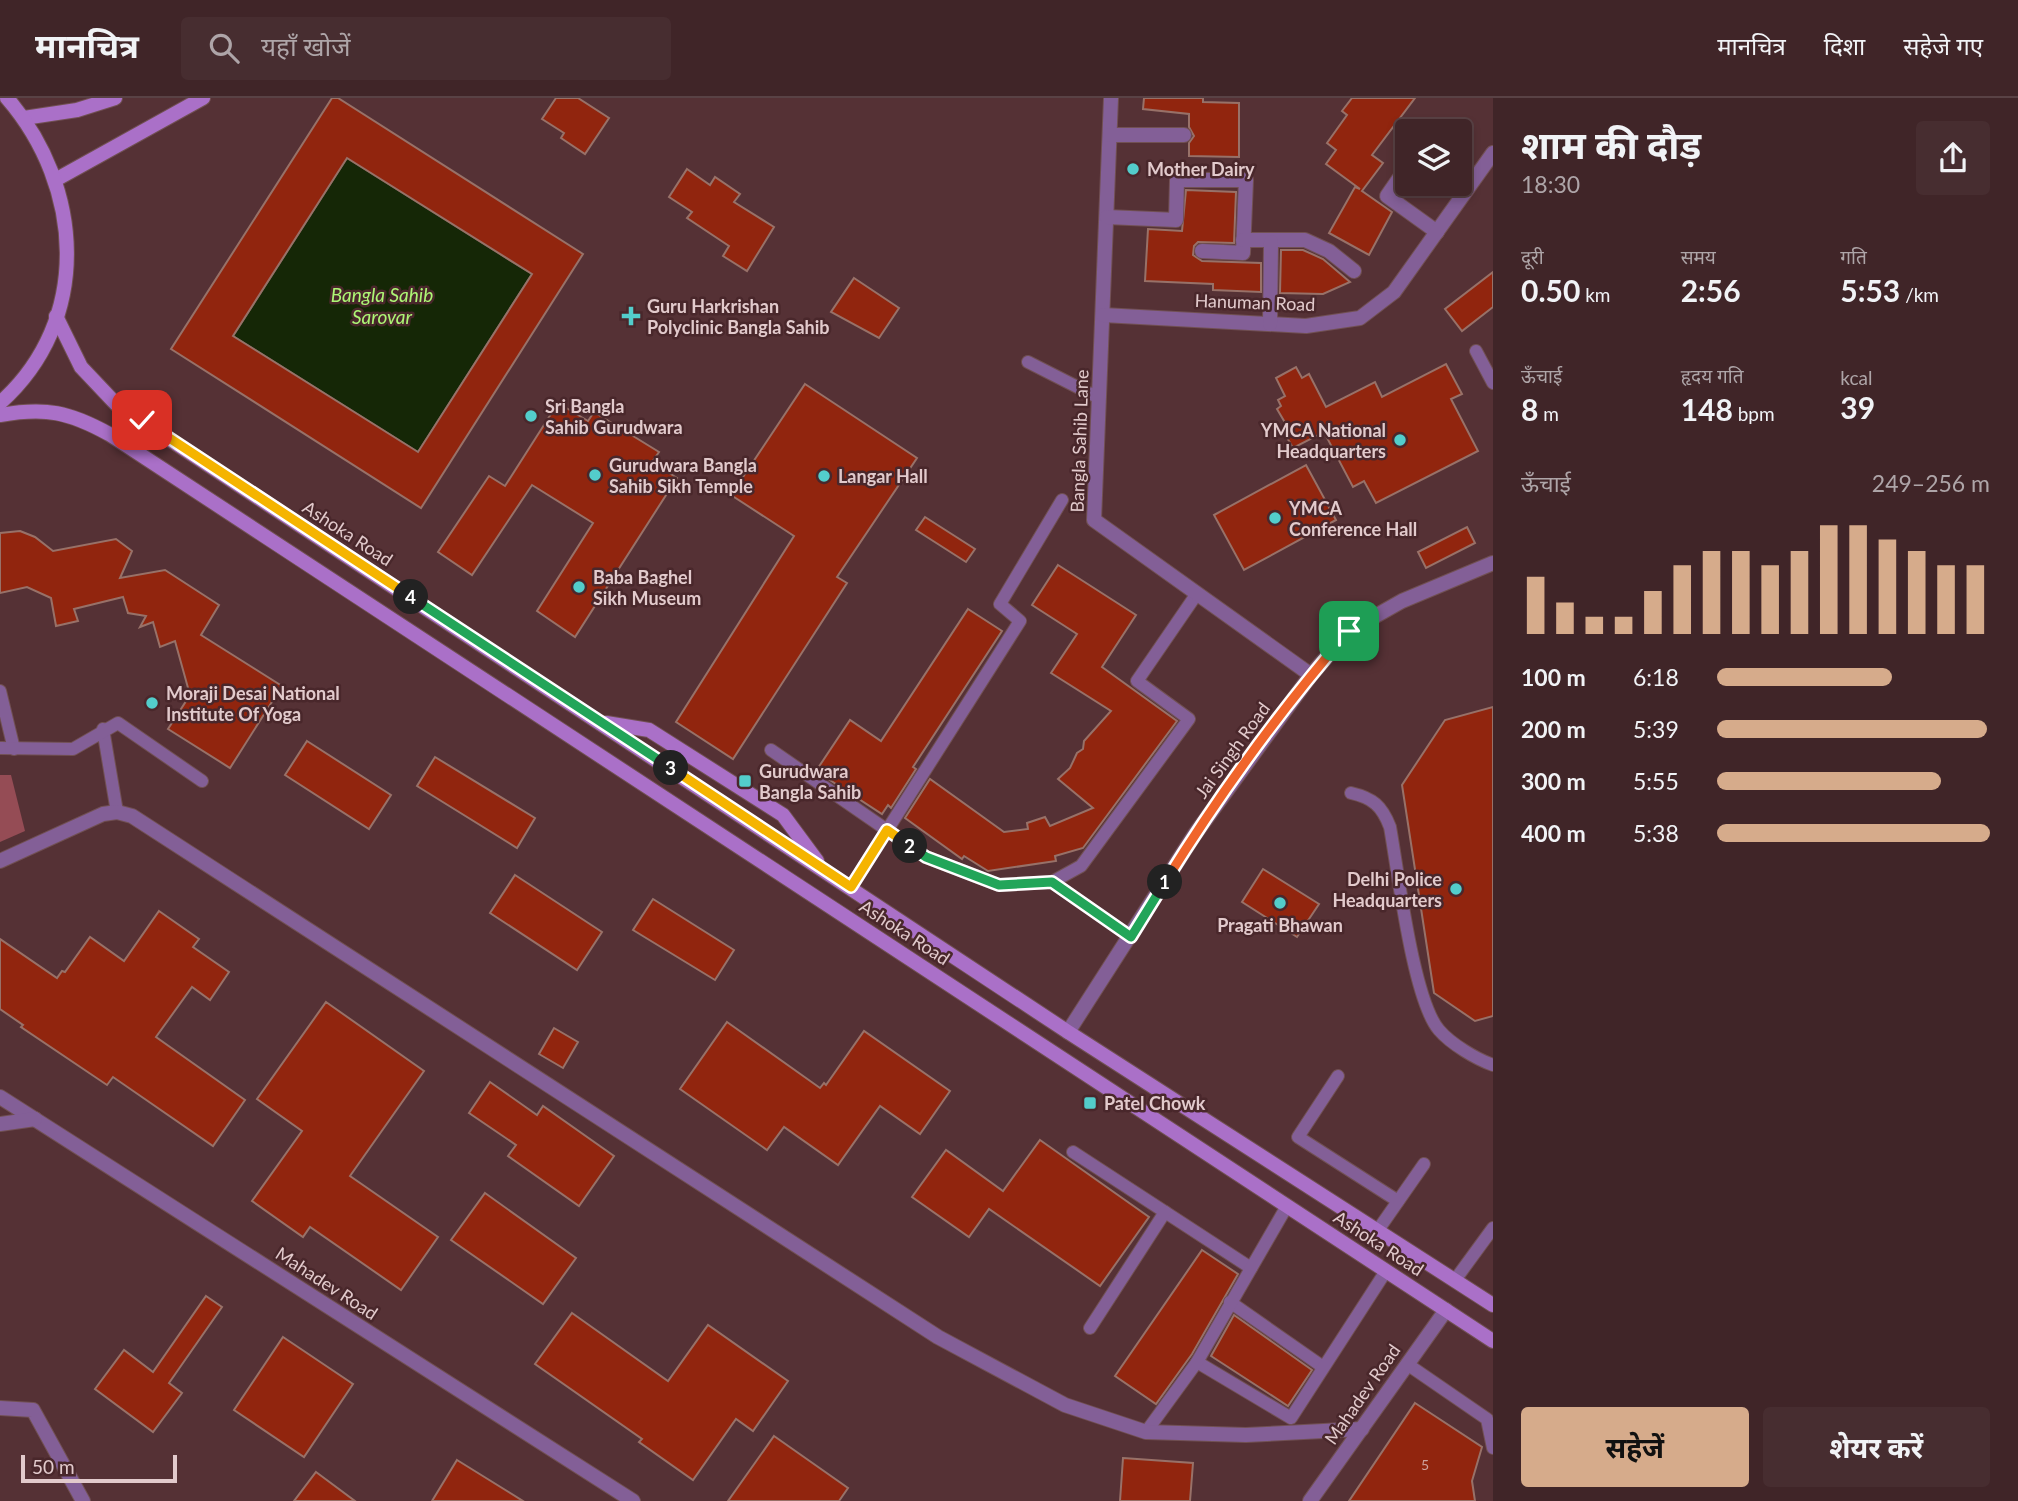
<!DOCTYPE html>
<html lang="hi">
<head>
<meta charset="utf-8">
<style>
	body { margin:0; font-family:Lato,"Noto Sans Devanagari",sans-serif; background:#472d30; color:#f1f3f6; height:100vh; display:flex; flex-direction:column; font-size:26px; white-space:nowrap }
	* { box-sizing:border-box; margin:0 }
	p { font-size:23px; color:#aea5a8 }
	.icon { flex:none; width:38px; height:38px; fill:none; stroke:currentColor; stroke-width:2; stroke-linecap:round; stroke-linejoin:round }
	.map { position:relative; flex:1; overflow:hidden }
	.sheet { display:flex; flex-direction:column; background:#402528; width:525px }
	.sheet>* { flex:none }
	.controls { position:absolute; left:1395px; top:21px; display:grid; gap:14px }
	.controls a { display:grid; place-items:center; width:77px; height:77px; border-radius:7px; background:#402528; box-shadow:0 4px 10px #0003,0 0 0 2px #594245; font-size:35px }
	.scale { position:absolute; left:21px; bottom:18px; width:156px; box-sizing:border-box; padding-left:7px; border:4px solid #e2cacc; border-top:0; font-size:19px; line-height:24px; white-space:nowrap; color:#e2cacc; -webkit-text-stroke:5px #49272b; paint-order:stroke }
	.pin { position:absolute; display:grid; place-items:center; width:60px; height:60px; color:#fff; margin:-30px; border-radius:14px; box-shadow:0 4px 10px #0006 }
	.km { position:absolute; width:35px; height:35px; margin:-18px; border-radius:50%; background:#222; color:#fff; font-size:19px; line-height:35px; text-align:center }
	.round { display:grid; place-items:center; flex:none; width:74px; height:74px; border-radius:7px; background:#472d30 }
	.summary { display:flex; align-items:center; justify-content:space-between; height:119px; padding:0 28px }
	h1 { font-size:38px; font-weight:700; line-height:52px }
	.stats { display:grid; grid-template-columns:repeat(3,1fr); gap:10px; height:119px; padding:7px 28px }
	.stats div { display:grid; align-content:center }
	.stats b { font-size:30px; font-weight:700 }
	.stats small { font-size:19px; font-weight:400 }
	.stats p { font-size:19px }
	.chart { height:196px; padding:14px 28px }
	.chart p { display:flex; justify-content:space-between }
	.chart svg { width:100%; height:126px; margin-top:7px; stroke:#d6ab8b; stroke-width:6 }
	.button { display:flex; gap:14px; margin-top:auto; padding:14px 28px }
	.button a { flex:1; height:80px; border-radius:7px; background:#d6ab8b; color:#111; font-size:28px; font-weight:700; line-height:80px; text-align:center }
	.button a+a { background:#472d30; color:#f1f3f6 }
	ul { padding:0 28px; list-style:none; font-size:23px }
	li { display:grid; grid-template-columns:112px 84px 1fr; align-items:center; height:52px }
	li i { height:18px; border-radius:9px; background:#d6ab8b }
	header { display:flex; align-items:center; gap:42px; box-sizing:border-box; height:98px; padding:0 35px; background:#402528; border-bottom:2px solid #594245 }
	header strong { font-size:33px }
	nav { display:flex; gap:38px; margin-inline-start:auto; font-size:24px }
	.search { width:490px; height:63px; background:#472d30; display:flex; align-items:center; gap:18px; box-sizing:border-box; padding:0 24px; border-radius:7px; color:#aea5a8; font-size:26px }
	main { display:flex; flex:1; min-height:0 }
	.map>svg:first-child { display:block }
</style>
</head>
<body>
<header>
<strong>मानचित्र</strong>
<div class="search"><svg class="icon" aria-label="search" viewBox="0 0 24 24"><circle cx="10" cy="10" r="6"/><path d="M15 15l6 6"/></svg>यहाँ खोजें</div>
<nav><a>मानचित्र</a><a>दिशा</a><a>सहेजे गए</a></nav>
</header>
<main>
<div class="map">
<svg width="1493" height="1403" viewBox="0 0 1493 1403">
	<rect width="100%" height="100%" fill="#553135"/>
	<!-- green -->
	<polygon fill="#954c55" points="0,677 11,677 25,733 0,744"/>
	<!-- water -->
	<polygon fill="#152706" stroke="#525841" stroke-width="2" points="347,60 532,176 418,354 233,238"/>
	<!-- building -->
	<g fill="#91250e" stroke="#987168" stroke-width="2" fill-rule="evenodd">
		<path d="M 332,0 L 338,0 L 583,156 L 421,410 L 171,251 ZM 347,60 L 532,176 L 418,354 L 233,238 Z"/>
		<polygon points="556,0 578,0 609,20 585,56 561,40 564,35 542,21"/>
		<polygon points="1144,0 1203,0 1203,4 1239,5 1239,59 1189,58 1189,45 1194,38 1189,29 1189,16 1143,11"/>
		<polygon points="1352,0 1415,0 1372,57 1383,65 1362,93 1392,114 1369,157 1329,135 1355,89 1360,91 1326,66 1336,52 1327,45 1347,17 1342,13"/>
		<polygon points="687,71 710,87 715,79 740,96 734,104 774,129 747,173 723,158 729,148 687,120 692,114 669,99"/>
		<polygon points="1186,92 1236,94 1234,145 1198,144 1194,148 1193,157 1202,163 1261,165 1261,194 1213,192 1213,186 1145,183 1148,131 1182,133"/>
		<polygon points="1281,152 1303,152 1323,161 1350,184 1323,196 1280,195"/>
		<polygon points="1493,174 1493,209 1462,233 1445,211"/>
		<polygon points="854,180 899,210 879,240 831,214"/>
		<polygon points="1446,266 1462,296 1451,301 1478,353 1376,405 1364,383 1353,389 1324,334 1293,350 1282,331 1287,328 1277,311 1281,308 1278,302 1285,298 1276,280 1296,269 1302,280 1309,276 1326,309 1375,284 1382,299"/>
		<polygon points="805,286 917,360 837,479 847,485 733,661 676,624 794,438 731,397"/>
		<polygon points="558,305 588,323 594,314 659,354 652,364 677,380 575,539 537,513 593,425 532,387 472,477 438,454 489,378 505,388"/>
		<polygon points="1306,367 1336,422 1244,472 1214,417"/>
		<polygon points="925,419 975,451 966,464 916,432"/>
		<polygon points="1467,429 1475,445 1426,470 1418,454"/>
		<polygon points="20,433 35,439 53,453 116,441 132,453 120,480 165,472 219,507 201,537 282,588 230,670 168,631 190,597 175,543 160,549 153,524 140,529 146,518 128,515 123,499 74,511 78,523 56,528 51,500 27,489 0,495 0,435"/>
		<polygon points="1058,467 1136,517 1102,569 1177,623 1083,750 1055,758 1056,763 988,773 964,758 962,761 905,720 930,681 1004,734 1028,731 1027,725 1045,719 1050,728 1093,710 1058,681 1070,670 1077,655 1083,651 1084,643 1111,613 1051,575 1077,536 1032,507"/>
		<polygon points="968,511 1002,533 913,669 916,671 891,710 888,707 882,716 816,673 850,622 881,643"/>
		<polygon points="1493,609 1493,918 1475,923 1434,895 1402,687 1445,622"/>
		<polygon points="307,643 391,697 369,731 285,677"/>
		<polygon points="435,659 535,720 517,750 417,688"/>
		<polygon points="1263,771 1319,806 1297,839 1242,804"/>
		<polygon points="515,777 602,834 577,872 490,815"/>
		<polygon points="653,801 734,852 715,882 633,832"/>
		<polygon points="159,813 199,841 193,849 229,874 210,902 192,889 156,939 245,1002 213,1048 113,979 107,987 21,929 23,927 0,911 0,841 57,880 62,873 65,874 90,839 124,863"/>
		<polygon points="326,904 424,973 350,1078 438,1139 401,1192 310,1129 303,1139 252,1103 302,1033 257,1001"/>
		<polygon points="727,924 820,990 824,985 826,987 864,933 950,993 920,1036 880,1008 838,1067 784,1029 767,1052 680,991"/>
		<polygon points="554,930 578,944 563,970 539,956"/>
		<polygon points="490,984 537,1017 543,1008 614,1058 579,1108 508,1058 516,1047 469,1015"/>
		<polygon points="1040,1042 1149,1119 1100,1188 989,1111 969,1139 912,1099 946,1052 1003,1093"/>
		<polygon points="485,1095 576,1160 543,1206 451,1142"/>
		<polygon points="1202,1152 1238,1176 1192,1256 1156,1306 1115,1278"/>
		<polygon points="206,1198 222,1209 169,1285 182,1295 153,1334 95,1291 124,1252 153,1274"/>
		<polygon points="572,1215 668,1283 708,1227 788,1283 753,1333 736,1321 693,1382 639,1344 642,1341 535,1266"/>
		<polygon points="1234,1217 1312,1272 1288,1308 1211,1258"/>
		<polygon points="283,1239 353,1286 304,1359 234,1312"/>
		<polygon points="1415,1305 1482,1349 1472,1383 1475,1403 1349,1403"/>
		<polygon points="774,1338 848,1390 839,1403 728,1403"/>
		<polygon points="1123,1360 1193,1365 1190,1403 1120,1403"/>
		<polygon points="457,1362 523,1403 432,1403"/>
		<polygon points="316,1374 355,1403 294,1403"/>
	</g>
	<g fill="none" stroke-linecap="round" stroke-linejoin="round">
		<!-- service casing -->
		<g stroke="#715053" stroke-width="14">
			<g id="service">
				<polyline points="1476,253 1493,285"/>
				<polyline points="1028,264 1099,300"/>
				<polyline points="0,593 14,651"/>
				<polyline points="103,631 117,714"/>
				<polyline points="0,650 73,651 118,625 202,683"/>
				<polyline points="771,652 926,759 999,787 1052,784 1081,768 1189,621 1137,583 1196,497"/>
				<path d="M 1351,695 C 1373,700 1382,708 1390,729 C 1398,773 1413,902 1439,932 C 1451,946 1476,961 1493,967"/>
				<polyline points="1052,784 1131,839"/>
				<polyline points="851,789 1020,523 1000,506 1062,402"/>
				<polyline points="1338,978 1298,1039 1398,1103"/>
				<polyline points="1073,1054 1251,1170"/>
				<polyline points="1378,1132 1424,1066"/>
				<polyline points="1455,1182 1493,1130"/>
				<polyline points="1230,1204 1323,1269"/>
				<polyline points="1090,1230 1165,1114"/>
				<polyline points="1197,1264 1291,1320 1386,1173"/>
				<polyline points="1407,1266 1487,1321 1493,1350"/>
				<polyline points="1146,1334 1197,1264 1287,1108"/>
			</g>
		</g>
		<!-- minor casing -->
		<g stroke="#715053" stroke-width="16">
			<g id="minor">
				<polyline points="1111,0 1094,422 1311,577"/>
				<polyline points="1110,37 1184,37"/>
				<polyline points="1407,69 1387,98 1437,134"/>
				<polyline points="1107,119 1176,122 1177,82 1246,82 1243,155 1202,153"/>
				<polyline points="1243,142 1305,142 1329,153 1354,173"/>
				<polyline points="1103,217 1306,228 1360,220 1394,194 1493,55"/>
				<polyline points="1270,226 1271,144"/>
				<polyline points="0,763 103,716 117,714 132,718 938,1239 1065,1307 1146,1334 1246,1337 1362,1331"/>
				<polyline points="0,999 633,1403"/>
				<polyline points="0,1026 35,1021"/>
				<polyline points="0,1310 33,1312 83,1403"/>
				<polyline points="1310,1403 1446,1212"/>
			</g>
		</g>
		<!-- tertiary casing -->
		<g stroke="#715053" stroke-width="16">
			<polyline id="tertiary" points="1068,934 1195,736 1311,577 1349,533 1402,503 1493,465"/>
		</g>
		<!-- secondary casing -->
		<g stroke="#715053" stroke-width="16">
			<g id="secondary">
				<polyline points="24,20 77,12 115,0"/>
				<polyline points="57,81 203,0"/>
				<polyline points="56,218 81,269 116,306 1068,934 1493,1207"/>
				<path d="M 0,305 C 93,222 83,88 7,0"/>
				<path d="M 0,317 C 46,309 69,314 109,336 L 1493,1243"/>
				<polyline points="606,625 649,632 783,717 817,763"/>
			</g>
		</g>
		<!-- service -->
		<use href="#service" stroke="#835f97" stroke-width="12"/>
		<!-- minor -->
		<use href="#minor" stroke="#835f97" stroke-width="14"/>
		<!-- tertiary -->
		<use href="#tertiary" stroke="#835f97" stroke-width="14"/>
		<!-- secondary -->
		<use href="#secondary" stroke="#aa70c8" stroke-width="14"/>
	</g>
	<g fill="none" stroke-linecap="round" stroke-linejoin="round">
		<!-- split-1 casing -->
		<g stroke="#fff" stroke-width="14">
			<path id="split-1" d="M 1165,784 C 1219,697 1281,611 1349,533"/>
		</g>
		<!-- split-2 casing -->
		<g stroke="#fff" stroke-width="14">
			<polyline id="split-2" points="910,748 926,759 999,787 1052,784 1131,839 1165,784"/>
		</g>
		<!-- split-3 casing -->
		<g stroke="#fff" stroke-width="14">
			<polyline id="split-3" points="671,670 851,789 887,732 910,748"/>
		</g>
		<!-- split-4 casing -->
		<g stroke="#fff" stroke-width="14">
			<polyline id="split-4" points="411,499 671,670"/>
		</g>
		<!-- split-5 casing -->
		<g stroke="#fff" stroke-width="14">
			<polyline id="split-5" points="142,322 411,499"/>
		</g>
		<!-- split-1 -->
		<use href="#split-1" stroke="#f0652b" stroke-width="9"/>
		<!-- split-2 -->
		<use href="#split-2" stroke="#22a559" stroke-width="9"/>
		<!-- split-3 -->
		<use href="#split-3" stroke="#f5b400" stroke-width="9"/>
		<!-- split-4 -->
		<use href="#split-4" stroke="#22a559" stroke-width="9"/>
		<!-- split-5 -->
		<use href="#split-5" stroke="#f5b400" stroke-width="9"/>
	</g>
	<!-- markers -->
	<g fill="#53cdcb" stroke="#49272b" stroke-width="2.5">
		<circle cx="1133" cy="71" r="7"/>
		<path d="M627.5 207.5h7v7h7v7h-7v7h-7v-7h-7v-7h7z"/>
		<circle cx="531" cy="318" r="7"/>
		<circle cx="1400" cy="342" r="7"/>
		<circle cx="595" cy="377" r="7"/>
		<circle cx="824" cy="378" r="7"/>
		<circle cx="1275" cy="420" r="7"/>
		<circle cx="579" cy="489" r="7"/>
		<circle cx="152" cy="605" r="7"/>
		<rect x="738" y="676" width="14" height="14" rx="3.5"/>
		<circle cx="1456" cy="791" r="7"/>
		<circle cx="1280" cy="805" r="7"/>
		<rect x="1083" y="998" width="14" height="14" rx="3.5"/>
	</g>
	<g text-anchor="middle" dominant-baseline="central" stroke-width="5" stroke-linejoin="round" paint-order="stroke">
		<!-- number labels -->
		<g font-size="14" fill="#cea19c">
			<text x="1425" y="1366">5</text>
		</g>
		<!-- poi labels -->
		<g font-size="18" font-weight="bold" fill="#e2cacc" stroke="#49272b" text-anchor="start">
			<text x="1147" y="71">Mother Dairy</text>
			<text x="647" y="208">Guru Harkrishan<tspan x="647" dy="21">Polyclinic Bangla Sahib</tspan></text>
			<text x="545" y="308">Sri Bangla<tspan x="545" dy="21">Sahib Gurudwara</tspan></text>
			<text x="1386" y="332" text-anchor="end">YMCA National<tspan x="1386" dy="21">Headquarters</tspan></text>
			<text x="609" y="367">Gurudwara Bangla<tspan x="609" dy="21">Sahib Sikh Temple</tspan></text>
			<text x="838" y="378">Langar Hall</text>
			<text x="1289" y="410">YMCA<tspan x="1289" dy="21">Conference Hall</tspan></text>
			<text x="593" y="479">Baba Baghel<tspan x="593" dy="21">Sikh Museum</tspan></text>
			<text x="166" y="595">Moraji Desai National<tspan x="166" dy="21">Institute Of Yoga</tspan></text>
			<text x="759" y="673">Gurudwara<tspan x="759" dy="21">Bangla Sahib</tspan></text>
			<text x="1442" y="781" text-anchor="end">Delhi Police<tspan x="1442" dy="21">Headquarters</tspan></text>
			<text x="1280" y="827" text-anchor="middle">Pragati Bhawan</text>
			<text x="1104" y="1005">Patel Chowk</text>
		</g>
		<!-- street labels -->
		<g font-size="18" fill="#e2cacc" stroke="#49272b">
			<text transform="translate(1255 204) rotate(2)">Hanuman Road</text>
			<text transform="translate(1079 343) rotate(-88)">Bangla Sahib Lane</text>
			<text transform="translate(348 435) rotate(33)">Ashoka Road</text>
			<text transform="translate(1232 652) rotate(-54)">Jai Singh Road</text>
			<text transform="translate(905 834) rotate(33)">Ashoka Road</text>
			<text transform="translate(1379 1145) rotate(33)">Ashoka Road</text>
			<text transform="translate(327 1185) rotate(33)">Mahadev Road</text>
			<text transform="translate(1362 1296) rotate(-55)">Mahadev Road</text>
		</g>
		<!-- water labels -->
		<g font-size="19" font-style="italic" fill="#adf675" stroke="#49272b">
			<text x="382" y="196">Bangla Sahib<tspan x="382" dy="22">Sarovar</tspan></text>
		</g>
	</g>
</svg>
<div class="controls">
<a><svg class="icon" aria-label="layers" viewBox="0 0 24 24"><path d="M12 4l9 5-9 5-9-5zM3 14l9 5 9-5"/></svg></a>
</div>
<div class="scale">50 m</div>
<div class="pin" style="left:1349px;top:533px;background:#1e9e55"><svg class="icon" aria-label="arrive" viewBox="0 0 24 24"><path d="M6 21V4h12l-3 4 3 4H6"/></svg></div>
<div class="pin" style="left:142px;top:322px;background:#d93025"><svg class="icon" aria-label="check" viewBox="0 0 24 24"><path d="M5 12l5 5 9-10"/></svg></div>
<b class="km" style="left:1165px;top:784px">1</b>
<b class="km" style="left:910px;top:748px">2</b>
<b class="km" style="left:671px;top:670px">3</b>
<b class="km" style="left:411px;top:499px">4</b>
</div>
<section class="sheet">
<div class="summary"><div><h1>शाम की दौड़</h1><p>18:30</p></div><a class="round"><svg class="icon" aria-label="share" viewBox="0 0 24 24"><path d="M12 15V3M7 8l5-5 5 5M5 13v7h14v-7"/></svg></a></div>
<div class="stats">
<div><p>दूरी</p><b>0.50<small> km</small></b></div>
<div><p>समय</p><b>2:56</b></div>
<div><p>गति</p><b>5:53<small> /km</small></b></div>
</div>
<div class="stats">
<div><p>ऊँचाई</p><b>8<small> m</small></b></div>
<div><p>हृदय गति</p><b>148<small> bpm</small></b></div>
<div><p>kcal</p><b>39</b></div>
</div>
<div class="chart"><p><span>ऊँचाई</span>249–256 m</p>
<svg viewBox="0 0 160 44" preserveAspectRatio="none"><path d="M5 44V24M15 44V33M25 44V38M35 44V38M45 44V29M55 44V20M65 44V15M75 44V15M85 44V20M95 44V15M105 44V6M115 44V6M125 44V11M135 44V15M145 44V20M155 44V20"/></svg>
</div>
<ul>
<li><b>100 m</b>6:18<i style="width:64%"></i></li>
<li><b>200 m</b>5:39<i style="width:99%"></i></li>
<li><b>300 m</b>5:55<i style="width:82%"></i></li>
<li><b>400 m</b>5:38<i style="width:100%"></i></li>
</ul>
<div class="button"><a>सहेजें</a><a>शेयर करें</a></div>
</section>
</main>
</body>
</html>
